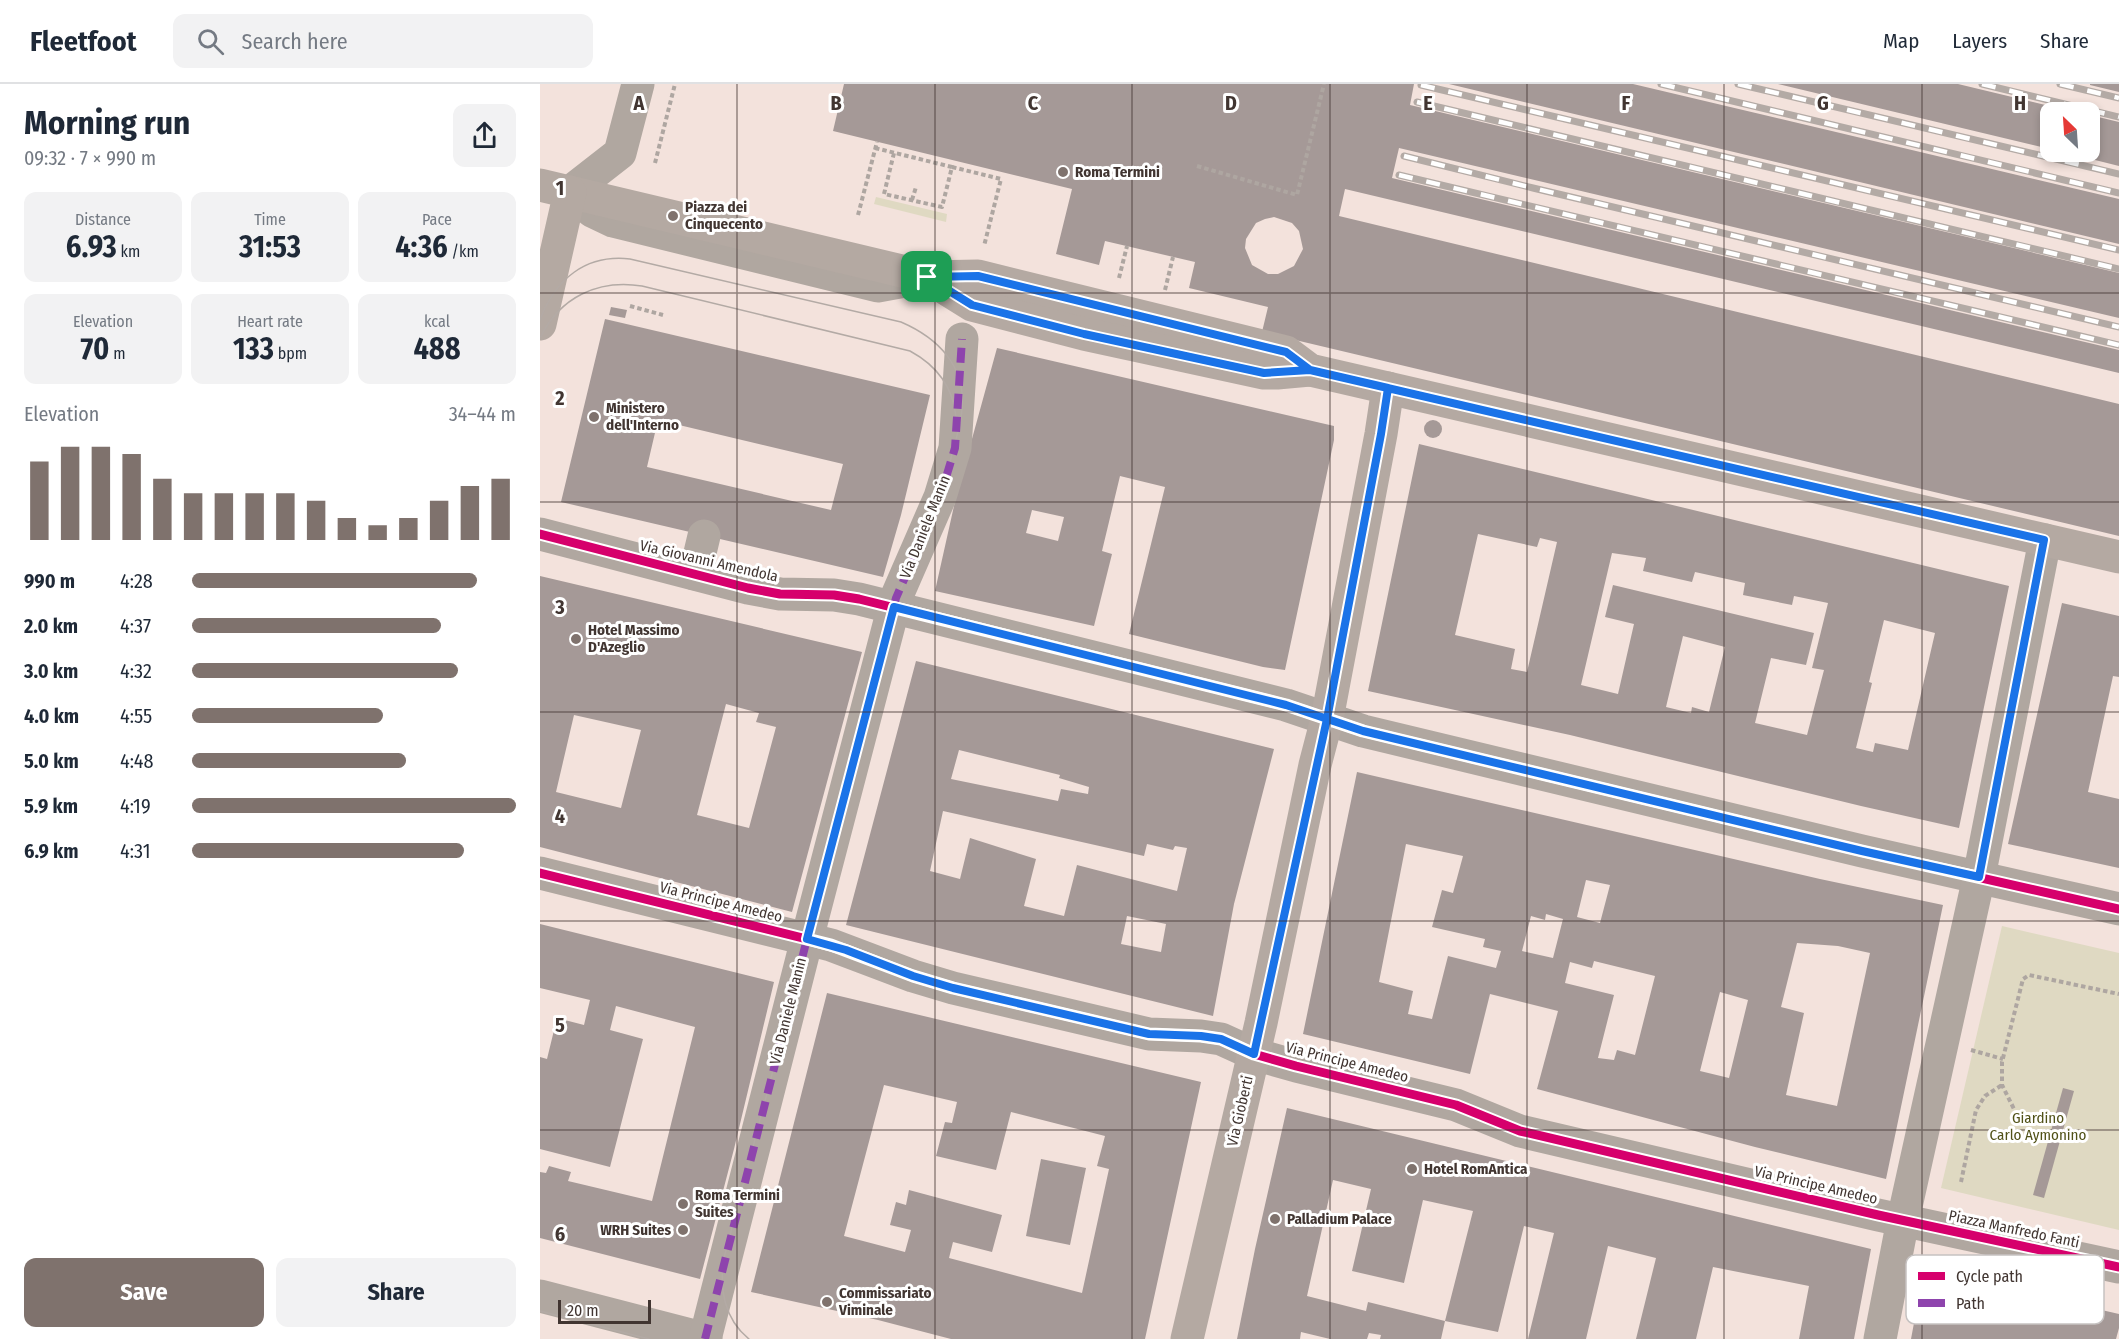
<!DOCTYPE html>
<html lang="en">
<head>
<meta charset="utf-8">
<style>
	body { margin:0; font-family:"Fira Sans Condensed",sans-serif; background:#f2f2f3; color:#1f2937; height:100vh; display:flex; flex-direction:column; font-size:22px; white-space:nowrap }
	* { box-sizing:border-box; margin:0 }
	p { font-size:20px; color:#747a83 }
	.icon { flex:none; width:33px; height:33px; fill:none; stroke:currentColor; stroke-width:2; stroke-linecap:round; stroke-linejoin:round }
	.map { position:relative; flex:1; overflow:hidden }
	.sheet { display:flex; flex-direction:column; background:#fff; width:540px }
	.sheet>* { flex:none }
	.needle { width:39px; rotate:335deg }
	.controls { position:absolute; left:1500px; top:18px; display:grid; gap:12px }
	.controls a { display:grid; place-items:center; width:60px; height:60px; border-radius:12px; background:#fff; box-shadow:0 3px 9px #0003; font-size:30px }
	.scale { position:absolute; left:18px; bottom:15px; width:93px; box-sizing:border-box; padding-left:6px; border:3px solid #413531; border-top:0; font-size:16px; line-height:21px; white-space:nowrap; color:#413531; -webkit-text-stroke:4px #fff; paint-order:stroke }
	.pin { position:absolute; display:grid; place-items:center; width:51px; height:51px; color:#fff; margin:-26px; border-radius:12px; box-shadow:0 3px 9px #0006 }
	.round { display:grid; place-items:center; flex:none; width:63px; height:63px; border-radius:12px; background:#f2f2f3 }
	.headline { display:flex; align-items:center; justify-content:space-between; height:102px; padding:0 24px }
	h1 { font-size:33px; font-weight:700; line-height:45px }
	.metrics { display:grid; grid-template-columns:repeat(3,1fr); gap:9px; height:102px; padding:6px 24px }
	.metrics div { display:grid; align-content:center; border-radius:12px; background:#f2f2f3; text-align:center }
	.metrics b { font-size:30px; font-weight:700 }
	.metrics small { font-size:16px; font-weight:400 }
	.metrics p { font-size:16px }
	.chart { height:168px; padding:12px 24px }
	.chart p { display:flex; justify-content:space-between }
	.chart svg { width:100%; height:108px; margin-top:6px; stroke:#7f726d; stroke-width:6 }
	.button { display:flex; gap:12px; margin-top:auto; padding:12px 24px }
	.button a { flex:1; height:69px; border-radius:12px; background:#7f726d; color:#fff; font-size:24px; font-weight:700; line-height:69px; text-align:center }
	.button a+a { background:#f2f2f3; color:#1f2937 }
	ul { padding:0 24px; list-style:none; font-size:20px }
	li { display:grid; grid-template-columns:96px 72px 1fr; align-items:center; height:45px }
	li i { height:15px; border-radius:8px; background:#7f726d }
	header { display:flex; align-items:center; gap:36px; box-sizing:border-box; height:84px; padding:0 30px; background:#fff; border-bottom:2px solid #e0e1e3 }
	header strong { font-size:28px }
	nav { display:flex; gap:33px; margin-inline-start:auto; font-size:21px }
	.search { width:420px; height:54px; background:#f2f2f3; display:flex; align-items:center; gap:15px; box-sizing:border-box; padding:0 21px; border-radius:12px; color:#747a83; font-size:22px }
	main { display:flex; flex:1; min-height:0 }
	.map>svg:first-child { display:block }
</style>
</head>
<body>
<header>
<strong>Fleetfoot</strong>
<div class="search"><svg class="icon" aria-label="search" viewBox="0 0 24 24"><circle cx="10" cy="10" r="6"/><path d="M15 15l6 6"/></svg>Search here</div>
<nav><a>Map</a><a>Layers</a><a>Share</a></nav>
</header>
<main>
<section class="sheet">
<div class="headline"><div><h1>Morning run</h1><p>09:32 · 7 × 990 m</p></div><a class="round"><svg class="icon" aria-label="share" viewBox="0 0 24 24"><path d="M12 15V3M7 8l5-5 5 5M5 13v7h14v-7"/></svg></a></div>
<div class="metrics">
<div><p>Distance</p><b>6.93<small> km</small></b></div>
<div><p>Time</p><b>31:53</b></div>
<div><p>Pace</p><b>4:36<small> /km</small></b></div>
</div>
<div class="metrics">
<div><p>Elevation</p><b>70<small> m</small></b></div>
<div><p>Heart rate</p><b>133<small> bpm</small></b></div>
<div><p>kcal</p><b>488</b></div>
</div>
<div class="chart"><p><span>Elevation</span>34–44 m</p>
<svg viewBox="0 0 160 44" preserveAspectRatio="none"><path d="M5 44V12M15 44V6M25 44V6M35 44V9M45 44V19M55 44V25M65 44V25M75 44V25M85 44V25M95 44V28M105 44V35M115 44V38M125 44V35M135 44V28M145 44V22M155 44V19"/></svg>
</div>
<ul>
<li><b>990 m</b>4:28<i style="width:88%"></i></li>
<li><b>2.0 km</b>4:37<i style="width:77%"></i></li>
<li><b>3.0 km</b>4:32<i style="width:82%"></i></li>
<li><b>4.0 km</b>4:55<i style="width:59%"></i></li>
<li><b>5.0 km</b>4:48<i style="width:66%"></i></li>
<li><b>5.9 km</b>4:19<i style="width:100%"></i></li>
<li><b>6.9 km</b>4:31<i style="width:84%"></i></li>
</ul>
<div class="button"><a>Save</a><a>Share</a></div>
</section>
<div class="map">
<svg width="1579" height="1255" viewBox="0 0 1579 1255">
	<rect width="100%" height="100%" fill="#f3e2dc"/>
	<!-- green -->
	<g fill="#dfd9c2">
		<polygon points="336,113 407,130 406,138 334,120"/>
		<polygon points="1462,842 1579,869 1579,1146 1401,1104"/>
	</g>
	<!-- building -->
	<g fill="#a59997" fill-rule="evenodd">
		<path d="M 304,0 L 874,0 L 870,21 L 1579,189 L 1579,234 L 859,64 L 852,94 L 1579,266 L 1579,289 L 805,105 L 799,132 L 1579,320 L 1579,452 L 722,248 L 728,223 L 649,204 L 655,178 L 565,157 L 559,181 L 516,170 L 532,105 L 293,47 ZM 734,133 L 752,139 L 759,147 L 763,165 L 754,182 L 738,190 L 728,190 L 712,181 L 705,164 L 706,155 L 716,139 L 725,135 Z"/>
		<polygon points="909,0 1093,0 1579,115 1579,160"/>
		<polygon points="1238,0 1418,0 1534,28 1510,28 1510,65"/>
		<polygon points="1550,0 1579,0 1579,8 1550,1"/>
		<polygon points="1550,31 1579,38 1579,82 1523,68 1550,68"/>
		<polygon points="71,223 87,226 85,234 69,231"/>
		<path d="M 65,235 L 390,311 L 361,431 L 343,493 L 21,418 ZM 118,336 L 303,380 L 291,426 L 107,383 Z"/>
		<path d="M 457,264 L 794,342 L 794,356 L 745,586 L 723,583 L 589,550 L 625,403 L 580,392 L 562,467 L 572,470 L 554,542 L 395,507 L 416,413 ZM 492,426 L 524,433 L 518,457 L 486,449 Z"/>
		<circle cx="893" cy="345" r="9"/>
		<path d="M 879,360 L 1469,502 L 1419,744 L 1321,722 L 1030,651 L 828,607 ZM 938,450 L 997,463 L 1000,454 L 1017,458 L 987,588 L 971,585 L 975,565 L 915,551 ZM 1072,469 L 1106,474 L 1103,487 L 1152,498 L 1155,488 L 1205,499 L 1203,511 L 1252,521 L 1254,512 L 1288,519 L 1272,584 L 1284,586 L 1267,651 L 1215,639 L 1231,574 L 1266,581 L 1274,549 L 1073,501 L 1065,533 L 1094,540 L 1078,610 L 1041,601 ZM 1344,536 L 1395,549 L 1368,666 L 1335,659 L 1333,668 L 1316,664 L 1332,599 L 1329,598 ZM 1143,552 L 1185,563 L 1169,628 L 1152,623 L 1151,629 L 1126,623 Z"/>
		<path d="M 0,492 L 322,568 L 252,828 L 0,763 ZM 186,620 L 219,629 L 216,638 L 236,643 L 209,744 L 157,731 ZM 34,631 L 101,646 L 81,724 L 16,708 Z"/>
		<polygon points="1522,519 1579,532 1579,593 1573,592 1548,708 1579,715 1579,784 1468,760"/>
		<path d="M 376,577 L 734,665 L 694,820 L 673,932 L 306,841 ZM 419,666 L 520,691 L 519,694 L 549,703 L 548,710 L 521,705 L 518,717 L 411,695 ZM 403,727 L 604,772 L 607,760 L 633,766 L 635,762 L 647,764 L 637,807 L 537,781 L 524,832 L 484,822 L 496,775 L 430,754 L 420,795 L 390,787 ZM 587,832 L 626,840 L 621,868 L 581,860 Z"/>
		<path d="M 817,688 L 1280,795 L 1403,821 L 1346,1095 L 1215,1063 L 997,1005 L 1018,927 L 950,910 L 930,990 L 763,950 ZM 866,760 L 923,772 L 913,809 L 902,806 L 892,843 L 945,855 L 943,863 L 961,867 L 956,884 L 908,872 L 892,935 L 868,930 L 873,907 L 839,898 ZM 1046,796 L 1070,801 L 1060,839 L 1037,833 ZM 1006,830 L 1023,835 L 1013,874 L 982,867 L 991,832 L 1005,836 ZM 1257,859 L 1298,862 L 1330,869 L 1297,1022 L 1246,1011 L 1264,929 L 1241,923 ZM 1054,877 L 1115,892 L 1095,971 L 1077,966 L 1074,976 L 1058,974 L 1074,911 L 1025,899 L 1030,878 L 1052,884 ZM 1180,908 L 1208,916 L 1189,994 L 1160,987 Z"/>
		<polygon points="0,840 234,898 194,1065 160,1195 0,1154 0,1088 6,1089 9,1082 31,1088 28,1097 112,1117 155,943 76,922 70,946 103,955 70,1083 0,1065 0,973 7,975 17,934 44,941 50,916 0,904"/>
		<path d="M 287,909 L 661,998 L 605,1255 L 411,1255 L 338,1236 L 211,1208 ZM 344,1001 L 417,1018 L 412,1039 L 405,1038 L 396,1072 L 456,1086 L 471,1028 L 565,1052 L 557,1082 L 569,1085 L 542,1209 L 409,1174 L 413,1158 L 452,1168 L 462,1131 L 369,1106 L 366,1121 L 356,1118 L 350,1141 L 371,1146 L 365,1168 L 304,1152 Z"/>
		<polygon points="1523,1004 1534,1007 1504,1114 1493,1111"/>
		<polygon points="747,1024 1331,1165 1314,1255 1259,1255 1269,1202 1173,1183 1156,1255 1096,1255 1116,1174 1068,1162 1046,1255 988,1255 1014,1149 984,1142 958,1248 905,1237 933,1127 883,1116 864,1199 812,1187 831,1105 793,1096 767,1212 826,1227 828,1218 905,1237 901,1255 840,1255 841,1251 829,1249 827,1255 790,1255 761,1248 760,1255 697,1255 715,1165"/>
		<polygon points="501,1075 546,1084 530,1161 486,1152"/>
		<polygon points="1384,1185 1579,1230 1579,1244 1576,1255 1371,1255"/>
	</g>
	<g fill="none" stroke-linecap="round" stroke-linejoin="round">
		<!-- path -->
		<g stroke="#aea6a1" stroke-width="4" stroke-dasharray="4.5 3" stroke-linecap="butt">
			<polyline points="335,64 412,83 402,123 344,110 354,69"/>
			<polyline points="115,79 135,0"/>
			<polyline points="657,82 757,111 784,0"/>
			<polyline points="412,83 461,95 444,162"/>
			<polyline points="372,116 376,103"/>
			<polyline points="318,131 337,58"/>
			<polyline points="579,194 587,162"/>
			<polyline points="625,206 633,173"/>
			<polyline points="90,222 123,231"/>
			<polyline points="1431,966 1463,975"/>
			<polyline points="1477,1031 1462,1001 1462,978 1483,895 1489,891 1579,910"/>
			<polyline points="1421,1098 1436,1026 1445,1012 1462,1001"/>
		</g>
		<!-- minor -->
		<g stroke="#b0a7a0" stroke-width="33">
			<polyline points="98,0 80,69 30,108 52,127 73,137 338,202 387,193"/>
			<polyline points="0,450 208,504 240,510 294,511 319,515 746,621 823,647 1322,767 1579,825"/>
			<polyline points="155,490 164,452"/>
			<polyline points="0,789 291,861 373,892 413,904 609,950 661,952 681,955 714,970 756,982 916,1021 980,1047 1338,1131 1579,1183"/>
			<polyline points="0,1212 166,1255"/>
			<polyline points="165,1255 267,855 356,514 400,413 415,364 422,255"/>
			<polyline points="1340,1255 1363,1136 1439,793 1505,456"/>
		</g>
		<!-- major -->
		<g stroke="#b4a9a2" stroke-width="33">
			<polyline points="0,101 387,193 438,192 746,268 770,286 1579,473"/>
			<polyline points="387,193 432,221 544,250 724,289 737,289 770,286"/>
			<polyline points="0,240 30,108"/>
			<polyline points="647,1255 721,939 775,681 787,635 841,350 848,304"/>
		</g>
		<!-- tram -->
		<g stroke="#b3aaa5" stroke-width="1.5">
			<path d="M 0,236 C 15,195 46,170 90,175 L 361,238 C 398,254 426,282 422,325 C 421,340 416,355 412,370 C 407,389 404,409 396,427 C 383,460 365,489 354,523 L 184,1174 C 179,1204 184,1235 209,1255"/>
			<path d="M 0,254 C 20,213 58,195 102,202 L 370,267 C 396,281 413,303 416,333"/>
			<polyline points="0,1227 109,1255"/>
		</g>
		<!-- rail casing -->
		<g stroke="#b3aaa5" stroke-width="7">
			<g id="rail">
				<polyline points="1121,0 1579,109"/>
				<polyline points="1198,0 1579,90"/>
				<polyline points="1442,0 1579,33"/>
				<polyline points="1520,0 1579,14"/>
				<polyline points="881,1 1579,166"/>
				<polyline points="877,18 1579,185"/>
				<polyline points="864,72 993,104 1579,243"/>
				<polyline points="859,91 1579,261"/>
			</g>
		</g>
		<!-- rail -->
		<use href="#rail" stroke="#fff" stroke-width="4.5" stroke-dasharray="14" stroke-linecap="butt"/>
		<!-- quiet -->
		<polyline stroke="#8e44ad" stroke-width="8" stroke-dasharray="15 8" stroke-linecap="butt" points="165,1255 267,855 356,514 400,413 415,364 422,255"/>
		<!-- cycleway casing -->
		<g stroke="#fff" stroke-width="13">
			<g id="cycleway">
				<polyline points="0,450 208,504 240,510 294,511 319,515 746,621 823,647 1322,767 1579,825"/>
				<polyline points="0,789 291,861 373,892 413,904 609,950 661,952 681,955 714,970 756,982 916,1021 980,1047 1338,1131 1579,1183"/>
			</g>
		</g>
		<!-- cycleway -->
		<use href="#cycleway" stroke="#d6006c" stroke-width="9"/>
	</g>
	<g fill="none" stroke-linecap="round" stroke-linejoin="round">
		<!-- route casing -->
		<g stroke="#fff" stroke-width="12">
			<polyline id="route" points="387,193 438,192 746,268 770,286 848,304 841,350 787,635 714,970 681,955 661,952 609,950 413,904 373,892 306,866 267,855 354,523 746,621 823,647 1322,767 1439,793 1504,456 770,286 724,289 544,250 432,221 387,193"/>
		</g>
		<!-- route -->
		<use href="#route" stroke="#1a73e8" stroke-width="8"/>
	</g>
	<!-- grid -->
	<path fill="none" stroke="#413531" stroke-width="1.5" stroke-opacity="0.55" d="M 197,0 L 197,1255M 395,0 L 395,1255M 592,0 L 592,1255M 790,0 L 790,1255M 987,0 L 987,1255M 1184,0 L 1184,1255M 1382,0 L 1382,1255M 0,209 L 1579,209M 0,418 L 1579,418M 0,628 L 1579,628M 0,837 L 1579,837M 0,1046 L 1579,1046"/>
	<!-- markers -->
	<g fill="#7f726d" stroke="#fff" stroke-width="2">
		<circle cx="523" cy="88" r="6"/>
		<circle cx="133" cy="132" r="6"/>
		<circle cx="54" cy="333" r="6"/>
		<circle cx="36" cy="555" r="6"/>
		<circle cx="872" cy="1085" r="6"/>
		<circle cx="143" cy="1120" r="6"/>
		<circle cx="735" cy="1135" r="6"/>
		<circle cx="143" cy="1146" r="6"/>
		<circle cx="287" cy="1218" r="6"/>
	</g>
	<g text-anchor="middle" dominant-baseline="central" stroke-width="6" stroke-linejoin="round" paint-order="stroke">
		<!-- poi labels -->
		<g font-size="15" font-weight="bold" fill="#413531" stroke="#fff" text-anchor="start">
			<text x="535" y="88">Roma Termini</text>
			<text x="145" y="123">Piazza dei<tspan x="145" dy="17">Cinquecento</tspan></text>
			<text x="66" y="324">Ministero<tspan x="66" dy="17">dell'Interno</tspan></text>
			<text x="48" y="546">Hotel Massimo<tspan x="48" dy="17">D'Azeglio</tspan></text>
			<text x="884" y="1085">Hotel RomAntica</text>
			<text x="155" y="1111">Roma Termini<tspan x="155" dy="17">Suites</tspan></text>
			<text x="747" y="1135">Palladium Palace</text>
			<text x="131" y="1146" text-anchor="end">WRH Suites</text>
			<text x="299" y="1209">Commissariato<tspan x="299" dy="17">Viminale</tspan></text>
		</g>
		<!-- street labels -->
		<g font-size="15" fill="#413531" stroke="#fff">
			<text transform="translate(385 443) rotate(-68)">Via Daniele Manin</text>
			<text transform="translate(169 477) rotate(13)">Via Giovanni Amendola</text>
			<text transform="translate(181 818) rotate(14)">Via Principe Amedeo</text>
			<text transform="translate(248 927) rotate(-76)">Via Daniele Manin</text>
			<text transform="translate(807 978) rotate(14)">Via Principe Amedeo</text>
			<text transform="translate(700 1027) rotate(-77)">Via Gioberti</text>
			<text transform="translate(1276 1101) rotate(13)">Via Principe Amedeo</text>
			<text transform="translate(1474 1145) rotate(12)">Piazza Manfredo Fanti</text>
		</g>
		<!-- park labels -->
		<g font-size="15" fill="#505117" stroke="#fff">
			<text x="1498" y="1034">Giardino<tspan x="1498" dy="17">Carlo Aymonino</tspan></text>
		</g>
	</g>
	<!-- legend -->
	<rect x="1366" y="1171" width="198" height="69" rx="9" fill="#fff" stroke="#c6c2c1" stroke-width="1.5"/>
	<rect x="1378" y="1188" width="27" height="8" fill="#d6006c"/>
	<rect x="1378" y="1215" width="27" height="8" fill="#8e44ad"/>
	<g font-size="16" fill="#413531">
		<text x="1416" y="1198">Cycle path</text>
		<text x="1416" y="1225">Path</text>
	</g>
	<g font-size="20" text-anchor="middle" font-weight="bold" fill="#413531" stroke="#fff" stroke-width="6" stroke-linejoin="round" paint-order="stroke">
		<text x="99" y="26">A</text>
		<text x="296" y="26">B</text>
		<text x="493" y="26">C</text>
		<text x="691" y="26">D</text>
		<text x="888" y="26">E</text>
		<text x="1086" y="26">F</text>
		<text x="1283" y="26">G</text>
		<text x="1480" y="26">H</text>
		<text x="20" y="111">1</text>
		<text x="20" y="321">2</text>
		<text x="20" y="530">3</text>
		<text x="20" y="739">4</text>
		<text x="20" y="948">5</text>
		<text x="20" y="1157">6</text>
	</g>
</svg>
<div class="controls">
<a><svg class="needle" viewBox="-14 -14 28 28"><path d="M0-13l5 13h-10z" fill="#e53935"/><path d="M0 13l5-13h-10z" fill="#747a83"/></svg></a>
</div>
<div class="scale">20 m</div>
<div class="pin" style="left:387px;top:193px;background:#1e9e55"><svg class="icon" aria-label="arrive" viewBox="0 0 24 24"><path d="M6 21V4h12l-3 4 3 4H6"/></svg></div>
</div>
</main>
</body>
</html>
